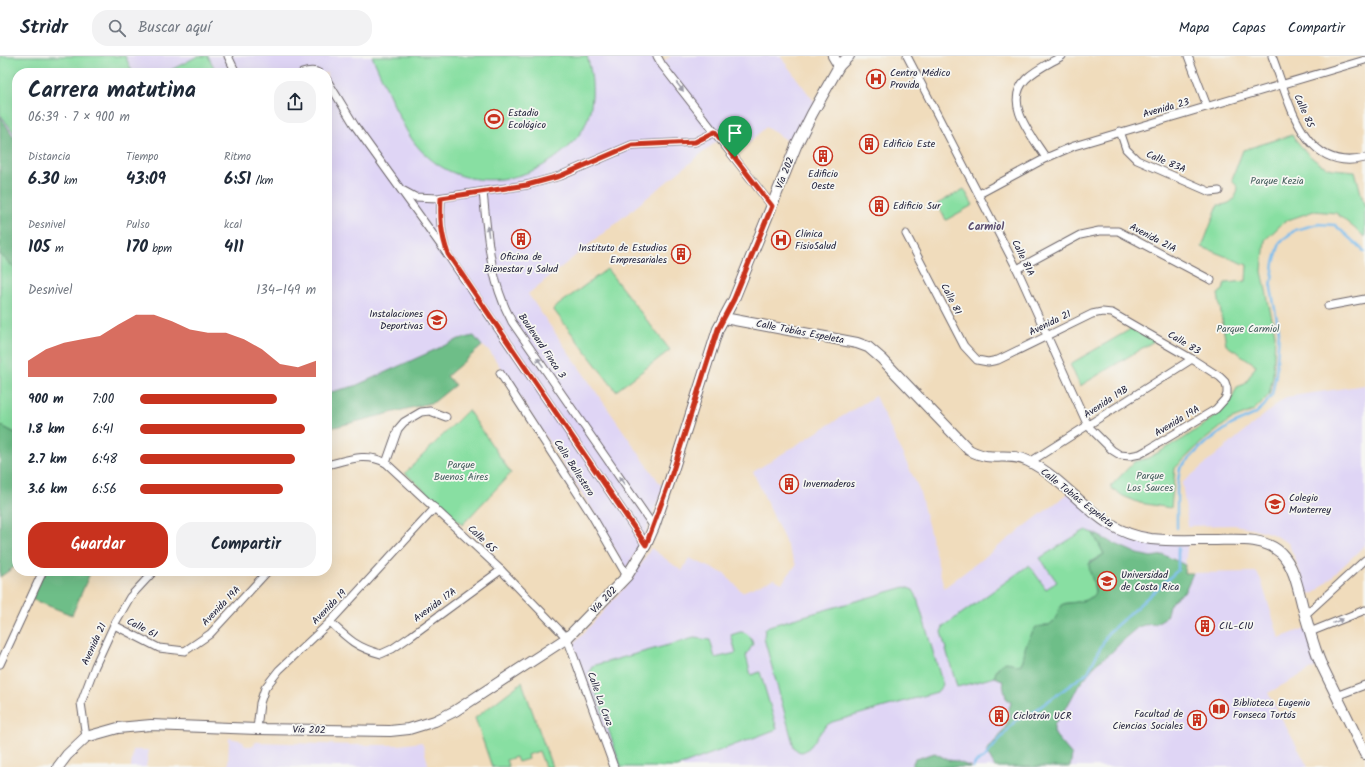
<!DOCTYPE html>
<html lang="es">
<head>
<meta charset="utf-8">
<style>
	body { margin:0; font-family:Kalam,sans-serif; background:#f2f2f3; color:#1f2937; height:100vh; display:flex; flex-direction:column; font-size:15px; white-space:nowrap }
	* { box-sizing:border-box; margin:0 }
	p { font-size:13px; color:#747a83 }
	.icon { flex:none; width:22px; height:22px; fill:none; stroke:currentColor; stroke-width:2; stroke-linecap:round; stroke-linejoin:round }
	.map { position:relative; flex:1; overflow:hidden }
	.side { position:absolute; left:12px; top:12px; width:320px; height:508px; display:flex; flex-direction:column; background:#fff; border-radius:16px; box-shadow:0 4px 16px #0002 }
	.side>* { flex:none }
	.pin { position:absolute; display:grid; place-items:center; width:34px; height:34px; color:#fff; margin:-41px -17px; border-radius:50% 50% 50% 0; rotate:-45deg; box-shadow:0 0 4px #0007 }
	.pin .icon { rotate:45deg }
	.round { display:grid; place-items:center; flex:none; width:42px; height:42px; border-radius:16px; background:#f2f2f3 }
	.summary { display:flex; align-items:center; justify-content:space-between; height:68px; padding:0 16px }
	h1 { font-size:22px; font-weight:700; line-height:30px }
	.figures { display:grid; grid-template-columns:repeat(3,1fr); gap:6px; height:68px; padding:4px 16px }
	.figures div { display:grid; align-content:center }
	.figures b { font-size:17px; font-weight:700 }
	.figures small { font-size:11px; font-weight:400 }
	.figures p { font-size:11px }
	.chart { height:112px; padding:8px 16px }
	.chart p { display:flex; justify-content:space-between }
	.chart svg { width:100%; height:72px; margin-top:4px; fill:#c8321e; opacity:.7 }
	.cta { display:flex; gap:8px; margin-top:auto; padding:8px 16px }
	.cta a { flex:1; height:46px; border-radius:16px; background:#c8321e; color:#fff; font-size:16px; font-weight:700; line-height:46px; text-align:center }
	.cta a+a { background:#f2f2f3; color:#1f2937 }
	ul { padding:0 16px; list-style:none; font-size:13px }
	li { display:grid; grid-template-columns:64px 48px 1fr; align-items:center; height:30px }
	li i { height:10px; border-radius:5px; background:#c8321e }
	header { display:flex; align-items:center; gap:24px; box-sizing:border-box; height:56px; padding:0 20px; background:#fff; border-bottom:1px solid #e0e1e3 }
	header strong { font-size:19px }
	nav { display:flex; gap:22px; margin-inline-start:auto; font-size:14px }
	.search { width:280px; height:36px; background:#f2f2f3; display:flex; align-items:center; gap:10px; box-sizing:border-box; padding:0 14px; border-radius:16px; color:#747a83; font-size:15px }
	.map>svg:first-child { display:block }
</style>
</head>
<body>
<header>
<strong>Stridr</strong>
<div class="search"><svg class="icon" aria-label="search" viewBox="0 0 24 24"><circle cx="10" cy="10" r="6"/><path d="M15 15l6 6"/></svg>Buscar aquí</div>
<nav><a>Mapa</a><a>Capas</a><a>Compartir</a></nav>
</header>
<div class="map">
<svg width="1365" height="711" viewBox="0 0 1365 711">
	<rect width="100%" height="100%" fill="#f6f6f2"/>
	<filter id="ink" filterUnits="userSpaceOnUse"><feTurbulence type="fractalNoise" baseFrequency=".025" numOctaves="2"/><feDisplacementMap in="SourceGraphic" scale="8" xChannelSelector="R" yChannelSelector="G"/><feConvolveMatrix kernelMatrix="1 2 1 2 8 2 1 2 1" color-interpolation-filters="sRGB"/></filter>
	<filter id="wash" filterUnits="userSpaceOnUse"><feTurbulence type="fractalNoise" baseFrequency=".012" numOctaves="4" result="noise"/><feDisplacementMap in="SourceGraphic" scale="16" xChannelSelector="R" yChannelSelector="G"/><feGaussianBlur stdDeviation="0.9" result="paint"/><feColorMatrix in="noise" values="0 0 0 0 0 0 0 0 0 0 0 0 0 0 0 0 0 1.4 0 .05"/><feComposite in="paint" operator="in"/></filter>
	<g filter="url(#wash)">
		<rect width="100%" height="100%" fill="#f0dcbc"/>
		<!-- built -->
		<g fill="#dfd5f5">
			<polygon points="0,0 657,0 661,7 671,0 780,0 816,48 796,90 766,71 745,90 732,73 528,238 663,432 641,488 626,513 594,456 503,315 490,296 483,290 451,316 327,364 327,17 17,17 17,153 0,150"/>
			<polygon points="1365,329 1365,489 1315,537 1308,538 1294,500 1288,487 1270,477 1252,472 1234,469 1188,470 1182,427 1286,341"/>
			<polygon points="875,340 919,433 944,532 1070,436 1119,474 1188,485 1184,517 1257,516 1261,524 1279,582 1306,572 1321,608 1268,637 1308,711 617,711 573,589 632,523 651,492 682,515 689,502 725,518 742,536 774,523 782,527 796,509 753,416"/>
			<polygon points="229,682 239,684 243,686 245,690 253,690 256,686 352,689 399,689 422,686 429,711 228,711"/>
			<polygon points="133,694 149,694 146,711 131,711"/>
		</g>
		<!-- green -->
		<g fill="#88dfa2" stroke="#55806e">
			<polygon points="0,0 125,0 133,17 17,17 17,81 0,58"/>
			<polygon points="198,0 208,0 217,17 165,17"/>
			<path d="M 372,0 L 587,0 C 594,23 595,49 584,71 C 580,79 573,86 567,92 C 529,128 467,137 427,100 C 410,86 402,66 393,47 C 386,31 379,16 372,0 Z"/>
			<path d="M 1292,79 C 1303,93 1315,109 1333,113 C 1340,114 1348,114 1355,115 L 1365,152 L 1365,181 L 1336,157 L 1314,155 L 1285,165 L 1265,184 L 1262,215 L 1275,278 L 1273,320 L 1269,339 L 1253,355 L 1230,364 L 1202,386 L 1175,412 L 1171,452 L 1140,447 L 1123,440 L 1110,431 L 1134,406 L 1148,402 L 1183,383 L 1213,362 L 1230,346 L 1237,331 L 1245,328 L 1256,309 L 1226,289 L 1218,238 L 1223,234 L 1225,227 L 1246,225 L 1247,209 L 1202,191 L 1218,149 C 1230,149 1236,144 1238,132 L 1232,123 L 1243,94 Z"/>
			<polygon points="964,133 973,149 946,164 937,148"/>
			<polygon points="0,198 17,215 17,378 0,369"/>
			<polygon points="607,213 670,294 616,335 553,253"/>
			<polygon points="1131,273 1154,285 1080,330 1070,308"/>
			<polygon points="468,354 511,417 462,469 405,417"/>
			<path d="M 1086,474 L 1093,477 L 1104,498 L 1090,506 L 1095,537 L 1092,541 L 1081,546 L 1075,547 L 1066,547 L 1062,549 L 1055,564 L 1049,569 L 1043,569 L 1025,598 L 1023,604 L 1021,608 L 1016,610 C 1006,602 995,609 995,621 L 957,631 L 941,576 L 943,571 L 1029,509 L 1046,533 L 1057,526 L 1040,502 L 1080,477 Z"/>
			<path d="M 905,531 L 913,534 L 916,539 L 943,629 L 937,636 L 832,666 C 829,668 826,669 824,672 C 817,679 805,707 794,691 L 764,582 L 765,573 L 769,570 Z"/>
			<path d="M 740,576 C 748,576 751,581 753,588 L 746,600 L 751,619 L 760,616 L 777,673 L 676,711 L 621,711 L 590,619 L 590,615 L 592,610 L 694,582 L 710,584 L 715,602 L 736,597 L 731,579 Z"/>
			<polygon points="522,626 552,711 545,711 539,695 527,699 528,703 518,706 516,701 506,704 509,711 492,711 475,662"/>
		</g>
		<!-- forest -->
		<g fill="#6ebe88" stroke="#487062">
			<polygon points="0,60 17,86 17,215 0,198"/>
			<polygon points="474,280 482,290 447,320 455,329 434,346 327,373 327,337 355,330 459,283"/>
			<polygon points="0,369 17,378 17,509 0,521"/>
			<path d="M 1093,477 L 1111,486 L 1138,498 L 1151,501 L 1164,499 L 1185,509 L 1184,517 L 1193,517 L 1185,535 L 1173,544 L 1169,550 L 1166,561 L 1155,568 L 1144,569 L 1138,571 L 1125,582 L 1111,597 L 1097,607 L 1079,629 L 1065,654 L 1055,667 L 1054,671 L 1054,676 L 1056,680 L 1072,699 L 1070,711 L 995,711 L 986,695 C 999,681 1004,677 1011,658 L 1008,656 L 1009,655 L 1008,651 L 1010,651 L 1011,646 L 1006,642 L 1002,624 L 995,621 C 995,614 1000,608 1006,606 L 1012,607 L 1016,610 L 1021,608 C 1024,603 1024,598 1025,592 C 1027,585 1032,577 1036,571 L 1049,569 L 1055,564 L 1061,549 C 1069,545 1097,548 1095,532 C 1093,524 1089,517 1089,508 L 1104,498 Z"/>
			<polygon points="44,515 91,515 72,559 31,543"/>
			<path d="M 935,697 L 948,704 L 956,705 L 971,711 L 911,711 L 915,703 C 922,702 928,698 935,697 Z"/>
		</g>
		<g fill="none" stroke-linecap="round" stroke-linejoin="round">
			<!-- stream -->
			<g stroke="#76bbed" stroke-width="2.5">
				<polyline points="1177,472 1177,432 1180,412 1204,388 1231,369 1255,358 1264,350 1272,339 1276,318 1279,275 1271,232 1274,207 1280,186 1295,174 1318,168 1335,169 1365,196"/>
				<polyline points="973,711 976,706 984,702 1016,664 1029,659 1088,616 1108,577 1178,514 1178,492"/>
			</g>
		</g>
	</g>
	<g filter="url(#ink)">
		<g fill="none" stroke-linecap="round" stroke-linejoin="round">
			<!-- street casing -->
			<g stroke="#6a6368" stroke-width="9">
				<g id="street">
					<polyline points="228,0 236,17"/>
					<polyline points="657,0 662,9 772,150"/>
					<polyline points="1188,0 1207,50"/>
					<path d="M 1272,0 C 1289,43 1302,118 1365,102"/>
					<path d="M 302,17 C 308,15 314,14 319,17"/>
					<polyline points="327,24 355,70 445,195 646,489"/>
					<polyline points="1120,75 1126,93 1137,104 1210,136 1219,135"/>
					<path d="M 1046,102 C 1033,81 1002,47 1026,23 C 1036,13 1050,7 1062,0"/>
					<polyline points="404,135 415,141 438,142 527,129 560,120 632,89 695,86 715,76"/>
					<path d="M 483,136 C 487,173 489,212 503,246 C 505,253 509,259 512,266 L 654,471"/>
					<polyline points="979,138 1046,102 1074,90 1365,4"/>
					<path d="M 441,142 C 440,159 440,175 445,191"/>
					<polyline points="906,178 964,290 977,304 988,306 998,304 1092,258 1102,256 1112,257 1192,303 1220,321 1225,326 1227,332 1227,338 1225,343 1216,353 1149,393 1140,398 1130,400 1120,399 1112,394 1088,370 1017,213 907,0"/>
					<polyline points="1017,213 1080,179 1099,175 1118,175 1211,224"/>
					<polyline points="1328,250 1365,243"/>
					<polyline points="500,317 591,458 627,520"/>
					<polyline points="1030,406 1192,303"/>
					<polyline points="386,407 398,373 404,366 421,356 430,355 446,361"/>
					<path d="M 327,409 C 348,404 366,396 386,407 L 501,514 L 567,582 L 614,711"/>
					<polyline points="1305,559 1365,504"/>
					<path d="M 330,566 C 348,583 356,591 381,598 L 392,593 L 411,580 L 501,514"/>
					<polyline points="114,569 159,592 185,595 210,578 268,515"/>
					<polyline points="1310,576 1365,554"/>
					<polyline points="0,608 43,515"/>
					<polyline points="1336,640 1365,629"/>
					<polyline points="257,673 260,647 265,632 279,614 330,566 435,452"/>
					<polyline points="86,681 81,647 95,610 114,569 130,541 154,515"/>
				</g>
			</g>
			<!-- secondary casing -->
			<g stroke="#6a6368" stroke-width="12">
				<g id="secondary">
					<polyline points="833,0 839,10"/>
					<path d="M 724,262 L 857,287 L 868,291 L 882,303 L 969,394 C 975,397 980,399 986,400 C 1000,402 1015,398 1028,405 C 1074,428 1095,476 1151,483 C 1171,485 1192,484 1212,484 C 1234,484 1263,480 1281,497 C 1296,512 1299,539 1305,559 C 1310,575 1314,592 1321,608 L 1365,698"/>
					<polyline points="58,711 67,699 86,681 118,672 151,669 257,673 390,675 409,673 435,665 455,655 567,582 627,520 646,489 654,471 669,427 718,273 734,243 796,90 812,58 839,10 849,0"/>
				</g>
			</g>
			<!-- street -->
			<use href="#street" stroke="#fff" stroke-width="7"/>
			<!-- secondary -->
			<use href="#secondary" stroke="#fff" stroke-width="10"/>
		</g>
		<!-- one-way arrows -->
		<defs><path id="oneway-solid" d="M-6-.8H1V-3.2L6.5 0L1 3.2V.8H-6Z"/></defs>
		<g fill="#9c9ca7">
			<use href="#oneway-solid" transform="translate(680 31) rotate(52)"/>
			<use href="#oneway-solid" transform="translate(488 175) rotate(-97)"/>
			<use href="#oneway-solid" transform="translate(540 306) rotate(-125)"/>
			<use href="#oneway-solid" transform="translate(622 425) rotate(-125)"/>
			<use href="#oneway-solid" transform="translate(1338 565) rotate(-22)"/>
		</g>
	</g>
	<g fill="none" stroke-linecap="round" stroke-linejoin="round" filter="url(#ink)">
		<!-- route casing -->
		<g stroke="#fff" stroke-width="8">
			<path id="route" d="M 715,76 L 772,150 L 734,243 L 718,273 L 669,427 L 646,489 L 448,198 C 441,178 440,163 441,142 L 527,129 L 560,120 L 632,89 L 695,86 Z"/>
		</g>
		<!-- route -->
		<use href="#route" stroke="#c8321e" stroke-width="5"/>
	</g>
	<!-- icons -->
	<defs>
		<g id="hospital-ring" transform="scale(1)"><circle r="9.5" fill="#f6f6f2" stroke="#c8321e" stroke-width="1.5"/><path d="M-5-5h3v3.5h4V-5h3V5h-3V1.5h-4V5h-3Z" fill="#c8321e"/></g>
		<g id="stadium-ring" transform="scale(1)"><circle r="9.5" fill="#f6f6f2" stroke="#c8321e" stroke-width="1.5"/><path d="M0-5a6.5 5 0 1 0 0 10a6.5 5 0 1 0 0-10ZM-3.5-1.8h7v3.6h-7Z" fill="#c8321e"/></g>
		<g id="building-ring" transform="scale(1)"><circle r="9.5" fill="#f6f6f2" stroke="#c8321e" stroke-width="1.5"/><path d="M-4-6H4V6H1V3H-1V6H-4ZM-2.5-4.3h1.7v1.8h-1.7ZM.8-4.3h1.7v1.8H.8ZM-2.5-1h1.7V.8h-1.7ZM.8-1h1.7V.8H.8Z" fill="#c8321e"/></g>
		<g id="university-ring" transform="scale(1)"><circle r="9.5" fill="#f6f6f2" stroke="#c8321e" stroke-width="1.5"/><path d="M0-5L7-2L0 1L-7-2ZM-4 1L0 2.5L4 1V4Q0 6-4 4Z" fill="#c8321e"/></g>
		<g id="school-ring" transform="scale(1)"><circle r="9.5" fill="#f6f6f2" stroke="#c8321e" stroke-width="1.5"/><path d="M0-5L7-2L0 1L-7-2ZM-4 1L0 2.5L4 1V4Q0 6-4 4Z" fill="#c8321e"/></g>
		<g id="library-ring" transform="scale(1)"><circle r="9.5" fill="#f6f6f2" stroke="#c8321e" stroke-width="1.5"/><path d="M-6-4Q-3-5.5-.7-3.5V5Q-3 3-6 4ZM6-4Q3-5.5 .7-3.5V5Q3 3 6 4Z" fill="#c8321e"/></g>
	</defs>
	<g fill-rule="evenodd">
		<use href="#hospital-ring" x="876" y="23"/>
		<use href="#stadium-ring" x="494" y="63"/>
		<use href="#building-ring" x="869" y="88"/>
		<use href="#building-ring" x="823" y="100"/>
		<use href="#building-ring" x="879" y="150"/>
		<use href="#building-ring" x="521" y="183"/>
		<use href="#hospital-ring" x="781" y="184"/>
		<use href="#building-ring" x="681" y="198"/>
		<use href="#university-ring" x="437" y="264"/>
		<use href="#building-ring" x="789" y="428"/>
		<use href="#school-ring" x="1275" y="448"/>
		<use href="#university-ring" x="1107" y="525"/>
		<use href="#building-ring" x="1205" y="570"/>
		<use href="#library-ring" x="1219" y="653"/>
		<use href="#building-ring" x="999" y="660"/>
		<use href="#building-ring" x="1197" y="664"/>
	</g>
	<g text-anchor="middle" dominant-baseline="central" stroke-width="3.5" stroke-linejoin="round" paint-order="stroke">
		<!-- poi labels -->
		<g font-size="10" fill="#22223b" stroke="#f6f6f2" text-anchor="start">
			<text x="890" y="17">Centro Médico<tspan x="890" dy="12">Provida</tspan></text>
			<text x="508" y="57">Estadio<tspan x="508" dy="12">Ecológico</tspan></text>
			<text x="883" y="88">Edificio Este</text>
			<text x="823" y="118" text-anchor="middle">Edificio<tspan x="823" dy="12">Oeste</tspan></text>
			<text x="893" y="150">Edificio Sur</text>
			<text x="795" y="178">Clínica<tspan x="795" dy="12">FisioSalud</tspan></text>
			<text x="667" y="192" text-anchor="end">Instituto de Estudios<tspan x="667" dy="12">Empresariales</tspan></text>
			<text x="521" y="201" text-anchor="middle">Oficina de<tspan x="521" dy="12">Bienestar y Salud</tspan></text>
			<text x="423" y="258" text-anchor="end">Instalaciones<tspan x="423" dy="12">Deportivas</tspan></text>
			<text x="803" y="428">Invernaderos</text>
			<text x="1289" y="442">Colegio<tspan x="1289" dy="12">Monterrey</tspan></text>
			<text x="1121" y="519">Universidad<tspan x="1121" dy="12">de Costa Rica</tspan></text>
			<text x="1219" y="570">CIL-CIU</text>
			<text x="1233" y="647">Biblioteca Eugenio<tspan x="1233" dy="12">Fonseca Tortós</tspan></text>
			<text x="1183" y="658" text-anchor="end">Facultad de<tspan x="1183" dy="12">Ciencias Sociales</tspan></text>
			<text x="1013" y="660">Ciclotrón UCR</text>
		</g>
		<!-- street labels -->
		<g font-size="10" fill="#22223b" stroke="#f6f6f2">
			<text transform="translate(1166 52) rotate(-16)">Avenida 23</text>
			<text transform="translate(1304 55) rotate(66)">Calle 85</text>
			<text transform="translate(1166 106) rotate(23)">Calle 83A</text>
			<text transform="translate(785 117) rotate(-68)">Vía 202</text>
			<text transform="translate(1153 182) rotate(28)">Avenida 21A</text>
			<text transform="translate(1023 202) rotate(64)">Calle 81A</text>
			<text transform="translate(951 243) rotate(63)">Calle 81</text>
			<text transform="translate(1050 267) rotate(-26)">Avenida 21</text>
			<text transform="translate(800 276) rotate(11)">Calle Tobías Espeleta</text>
			<text transform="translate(1184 287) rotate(31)">Calle 83</text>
			<text transform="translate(542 290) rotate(56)">Boulevard Finca 3</text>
			<text transform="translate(1106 346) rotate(-33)">Avenida 19B</text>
			<text transform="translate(1177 365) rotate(-31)">Avenida 19A</text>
			<text transform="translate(574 412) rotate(57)">Calle Ballestero</text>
			<text transform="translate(1077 442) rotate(38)">Calle Tobías Espeleta</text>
			<text transform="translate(482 483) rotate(43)">Calle 65</text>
			<text transform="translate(604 544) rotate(-46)">Vía 202</text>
			<text transform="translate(435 549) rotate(-36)">Avenida 17A</text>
			<text transform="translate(221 550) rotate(-46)">Avenida 19A</text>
			<text transform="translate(329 551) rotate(-46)">Avenida 19</text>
			<text transform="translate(142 572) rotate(27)">Calle 61</text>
			<text transform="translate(94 588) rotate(-65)">Avenida 21</text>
			<text transform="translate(600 643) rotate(70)">Calle La Cruz</text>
			<text transform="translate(309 674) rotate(1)">Vía 202</text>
		</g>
		<!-- park labels -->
		<g font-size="10" fill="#415b5a" stroke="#f6f6f2">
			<text x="1277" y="125">Parque Kezia</text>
			<text x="1248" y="273">Parque Carmiol</text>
			<text x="461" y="409">Parque<tspan x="461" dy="12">Buenos Aires</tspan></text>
			<text x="1150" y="420">Parque<tspan x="1150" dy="12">Los Sauces</tspan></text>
		</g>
		<!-- neighbourhood labels -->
		<g font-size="11" font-weight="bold" fill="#5c4e70" stroke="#f6f6f2">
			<text x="986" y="171">Carmiol</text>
		</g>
	</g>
</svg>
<div class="pin" style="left:735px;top:101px;background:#1e9e55"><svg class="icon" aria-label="arrive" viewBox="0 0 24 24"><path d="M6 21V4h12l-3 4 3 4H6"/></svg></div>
<section class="side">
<div class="summary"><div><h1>Carrera matutina</h1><p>06:39 · 7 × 900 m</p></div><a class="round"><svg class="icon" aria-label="share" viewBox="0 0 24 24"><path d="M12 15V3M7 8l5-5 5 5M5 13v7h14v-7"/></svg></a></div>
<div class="figures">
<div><p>Distancia</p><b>6.30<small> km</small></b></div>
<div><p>Tiempo</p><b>43:09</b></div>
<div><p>Ritmo</p><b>6:51<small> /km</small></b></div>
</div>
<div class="figures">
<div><p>Desnivel</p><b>105<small> m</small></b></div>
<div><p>Pulso</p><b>170<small> bpm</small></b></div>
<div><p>kcal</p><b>411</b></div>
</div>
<div class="chart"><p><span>Desnivel</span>134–149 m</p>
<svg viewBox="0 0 160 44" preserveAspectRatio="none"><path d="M0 44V34L10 27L20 23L30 21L40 19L50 12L60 6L70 6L80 10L90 15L100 17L110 17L120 21L130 27L140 36L150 38L160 34V44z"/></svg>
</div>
<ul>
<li><b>900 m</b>7:00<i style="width:78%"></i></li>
<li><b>1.8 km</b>6:41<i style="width:94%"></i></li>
<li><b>2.7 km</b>6:48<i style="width:88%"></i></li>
<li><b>3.6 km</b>6:56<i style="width:81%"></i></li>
</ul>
<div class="cta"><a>Guardar</a><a>Compartir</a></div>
</section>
</div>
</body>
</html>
